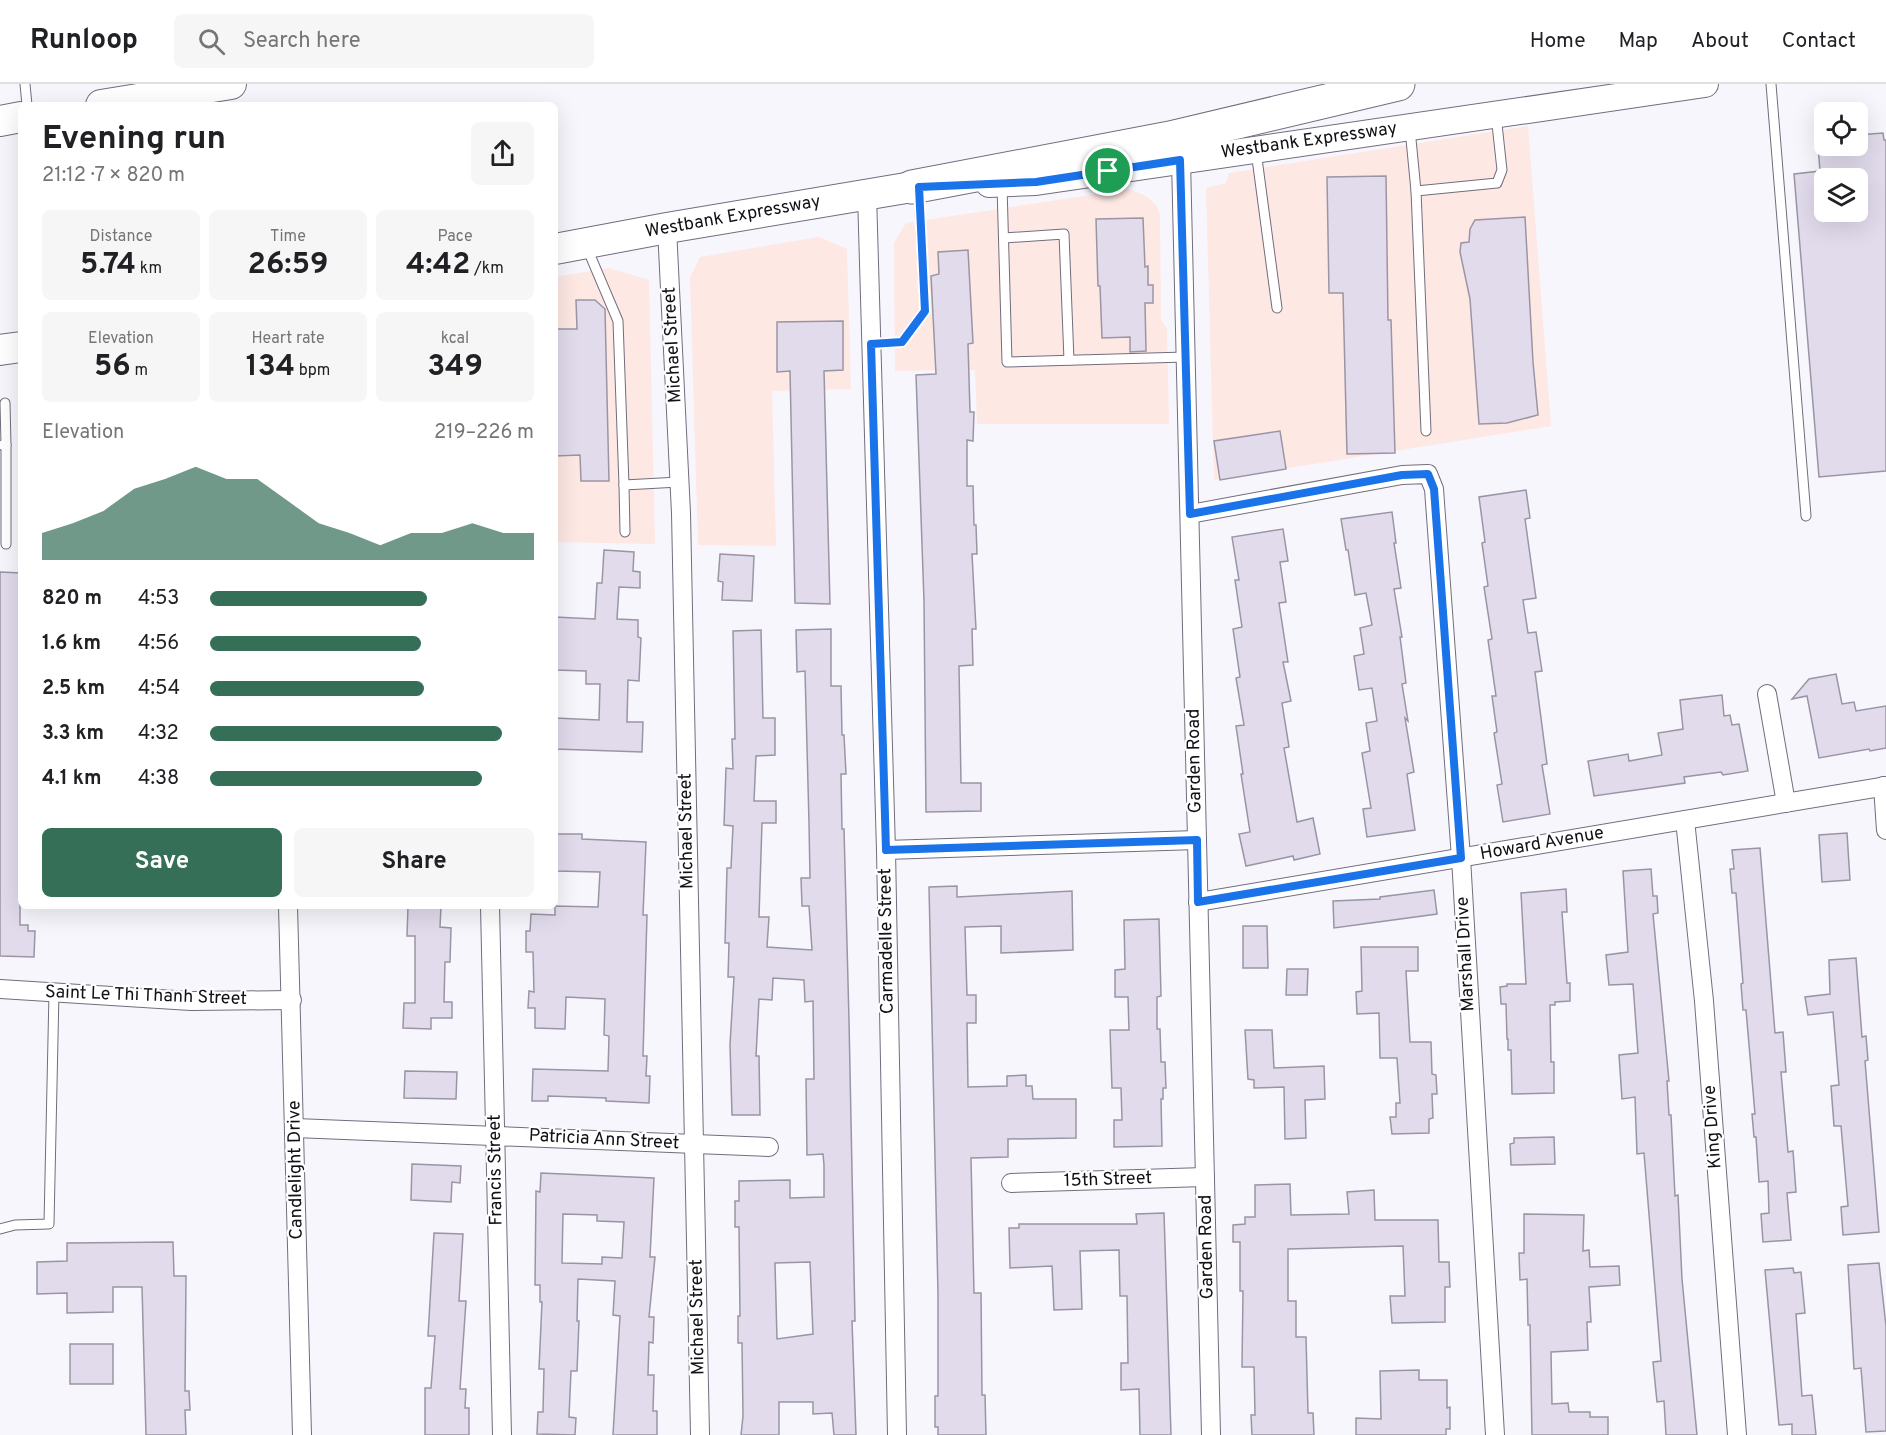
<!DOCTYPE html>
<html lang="en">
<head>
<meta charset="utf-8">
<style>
	body { margin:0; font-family:Overpass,sans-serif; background:#f6f6f6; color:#202124; height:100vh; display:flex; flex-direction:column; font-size:22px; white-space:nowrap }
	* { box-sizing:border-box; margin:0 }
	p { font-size:20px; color:#757577 }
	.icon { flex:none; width:33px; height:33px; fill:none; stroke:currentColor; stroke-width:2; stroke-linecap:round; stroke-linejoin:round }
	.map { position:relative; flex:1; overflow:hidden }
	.details { position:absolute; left:18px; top:18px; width:540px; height:807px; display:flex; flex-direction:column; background:#fff; border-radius:9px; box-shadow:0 6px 24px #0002 }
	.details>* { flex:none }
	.buttons { position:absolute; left:1814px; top:18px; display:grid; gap:12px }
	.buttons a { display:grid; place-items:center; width:54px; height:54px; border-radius:9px; background:#fff; box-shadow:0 6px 24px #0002; font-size:30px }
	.pin { position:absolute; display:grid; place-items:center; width:51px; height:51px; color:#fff; margin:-26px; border:3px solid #fff; border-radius:50%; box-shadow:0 2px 6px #0007 }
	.round { display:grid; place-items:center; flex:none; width:63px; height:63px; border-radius:9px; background:#f6f6f6 }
	.overview { display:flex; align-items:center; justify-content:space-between; height:102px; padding:0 24px }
	h1 { font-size:33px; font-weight:700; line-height:45px }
	.metrics { display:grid; grid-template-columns:repeat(3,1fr); gap:9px; height:102px; padding:6px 24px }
	.metrics div { display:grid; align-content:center; border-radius:9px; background:#f6f6f6; text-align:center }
	.metrics b { font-size:30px; font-weight:700 }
	.metrics small { font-size:16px; font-weight:400 }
	.metrics p { font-size:16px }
	.chart { height:168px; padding:12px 24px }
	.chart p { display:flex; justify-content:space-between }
	.chart svg { width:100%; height:108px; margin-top:6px; fill:#356f58; opacity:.7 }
	.primary-button { display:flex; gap:12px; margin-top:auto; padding:12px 24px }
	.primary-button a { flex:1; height:69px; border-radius:9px; background:#356f58; color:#fff; font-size:24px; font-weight:700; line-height:69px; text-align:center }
	.primary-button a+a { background:#f6f6f6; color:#202124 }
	ul { padding:0 24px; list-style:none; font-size:20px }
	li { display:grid; grid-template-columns:96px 72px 1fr; align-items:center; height:45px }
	li i { height:15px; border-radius:8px; background:#356f58 }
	header { display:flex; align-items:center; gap:36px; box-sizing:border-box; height:84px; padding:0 30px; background:#fff; border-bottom:2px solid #e0e0e0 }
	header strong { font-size:28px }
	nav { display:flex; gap:33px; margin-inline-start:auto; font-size:21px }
	.search { width:420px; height:54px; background:#f6f6f6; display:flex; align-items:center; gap:15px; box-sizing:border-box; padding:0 21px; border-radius:9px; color:#757577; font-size:22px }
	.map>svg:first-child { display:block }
</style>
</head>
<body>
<header>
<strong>Runloop</strong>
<div class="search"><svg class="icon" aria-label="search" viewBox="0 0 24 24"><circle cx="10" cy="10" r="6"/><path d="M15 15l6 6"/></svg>Search here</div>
<nav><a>Home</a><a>Map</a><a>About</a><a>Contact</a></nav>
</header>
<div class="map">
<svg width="1886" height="1351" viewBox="0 0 1886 1351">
	<rect width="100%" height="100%" fill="#f8f6fd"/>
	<!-- commercial -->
	<g fill="#fde8e4">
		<polygon points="1528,42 1551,342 1214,396 1206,104 1226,99 1229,89"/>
		<polygon points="1129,105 1146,112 1156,121 1160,131 1161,236 1167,245 1169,340 977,340 975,286 895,287 894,159 906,139"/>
		<polygon points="819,153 847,165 851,305 772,307 776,462 698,461 690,194 700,173"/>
		<polygon points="609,184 649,196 655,460 555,458 555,193"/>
	</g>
	<!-- building -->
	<g fill="#e1dbec" stroke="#9a95a4" stroke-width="1.5" fill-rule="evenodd">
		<path d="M 1883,49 L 1884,56 L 1886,56 L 1886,387 L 1819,393 L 1794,90 L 1820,87 L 1818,62 L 1857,62 L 1857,51 ZM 1824,94 L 1857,94 L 1857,128 L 1824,128 Z"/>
		<polygon points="1386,92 1388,236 1391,236 1395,369 1347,370 1343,209 1329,209 1327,93"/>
		<polygon points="1525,133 1533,278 1538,331 1507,339 1479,340 1470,215 1460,168 1461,159 1469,158 1470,145 1475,136"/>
		<polygon points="1143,134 1145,183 1148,182 1148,201 1153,201 1153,219 1145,219 1146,267 1130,268 1130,253 1102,254 1100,202 1098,202 1096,135"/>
		<polygon points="968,166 973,259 968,260 970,328 974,328 973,357 967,356 967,402 973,402 974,441 976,441 977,470 972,470 976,545 972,545 973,581 959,582 961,699 981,699 981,727 926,728 924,517 916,291 936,290 931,192 939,190 938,168"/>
		<polygon points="576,216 595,216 605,225 609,397 581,397 580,371 555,372 555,245 577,245"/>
		<polygon points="843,237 843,286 824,287 830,520 795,519 790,287 777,288 777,238"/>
		<polygon points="1280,347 1286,385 1220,396 1214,357"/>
		<polygon points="1526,406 1530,434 1525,435 1536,514 1523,516 1528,549 1536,548 1542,587 1535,588 1547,680 1542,681 1550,730 1503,738 1497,701 1502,700 1494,649 1497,648 1492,612 1496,612 1488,556 1492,555 1484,503 1488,502 1482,459 1485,458 1479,413"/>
		<polygon points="1392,428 1396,459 1394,459 1401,504 1394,505 1402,553 1400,553 1406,599 1402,600 1408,637 1405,634 1414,688 1407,690 1415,746 1367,753 1363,725 1371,724 1362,669 1370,667 1366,639 1377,637 1372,604 1359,606 1354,572 1364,570 1360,544 1372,541 1366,509 1355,511 1348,466 1346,466 1341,435"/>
		<polygon points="1283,445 1288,477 1280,478 1286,518 1279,519 1288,578 1283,578 1291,617 1282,619 1289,663 1284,664 1297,738 1313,734 1320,770 1294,776 1293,772 1246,782 1239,750 1250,748 1241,690 1243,690 1236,642 1244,641 1236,594 1240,593 1233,545 1242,543 1235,496 1239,496 1232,453"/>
		<polygon points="604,466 634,468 633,487 640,488 640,504 619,503 617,535 638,536 638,553 641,554 639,597 628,596 627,638 643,638 642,668 555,665 555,634 599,636 600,600 586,600 586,587 555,586 555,533 595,535 597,499 602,499"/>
		<polygon points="720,470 754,472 752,517 722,516 723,498 718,497"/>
		<polygon points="0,488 21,489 20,841 28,841 28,847 35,847 34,873 0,872"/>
		<path d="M 831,545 L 831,602 L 841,602 L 842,651 L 844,651 L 846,690 L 841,690 L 842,745 L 844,745 L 849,936 L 855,1237 L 852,1237 L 856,1351 L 834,1351 L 832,1329 L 813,1330 L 813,1318 L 779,1318 L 779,1351 L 741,1351 L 743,1332 L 742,1259 L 738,1259 L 738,1232 L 740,1232 L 739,1143 L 735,1143 L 735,1117 L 739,1117 L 739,1097 L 790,1096 L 790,1114 L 824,1113 L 824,1081 L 823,1070 L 807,1071 L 806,995 L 814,995 L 813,917 L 805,918 L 804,896 L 773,894 L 772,916 L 759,915 L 756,972 L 759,972 L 760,1031 L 732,1031 L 730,961 L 734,893 L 728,893 L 729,859 L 725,859 L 727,784 L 731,784 L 733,742 L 724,741 L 726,684 L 733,685 L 732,655 L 735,655 L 733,547 L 761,546 L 763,634 L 775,634 L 775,671 L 756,672 L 754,717 L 776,717 L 776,739 L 762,739 L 759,833 L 769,833 L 767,863 L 812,866 L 809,822 L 802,822 L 801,794 L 810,794 L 809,739 L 805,587 L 797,588 L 796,546 ZM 810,1178 L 813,1250 L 777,1255 L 775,1179 Z"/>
		<polygon points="1836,590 1842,620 1854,618 1856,627 1886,622 1886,664 1870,667 1869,665 1819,674 1807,612 1792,615 1809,595"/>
		<polygon points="1722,611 1724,632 1730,631 1732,641 1739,640 1748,687 1723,691 1721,688 1684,693 1685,699 1594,712 1588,677 1628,670 1629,677 1662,671 1658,649 1683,645 1680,616"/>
		<polygon points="1847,749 1850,796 1822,798 1819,751"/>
		<polygon points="555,750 582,750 582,755 646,758 643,831 647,831 643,972 647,972 646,992 650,992 649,1019 606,1017 606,1014 548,1012 548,1017 532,1017 533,985 608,987 609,952 604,951 605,915 566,913 565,945 535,944 535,924 528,924 529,907 534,908 533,868 526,868 526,847 530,847 531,830 555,831 555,822 598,823 600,788 555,787"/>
		<polygon points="1760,764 1775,949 1783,948 1786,988 1781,988 1788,1068 1793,1067 1796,1108 1787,1109 1791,1156 1763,1158 1761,1130 1769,1129 1768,1097 1759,1098 1756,1053 1754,1053 1752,1030 1755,1030 1746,926 1743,926 1741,900 1743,899 1736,809 1732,809 1730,785 1734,785 1732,766"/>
		<polygon points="1651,785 1653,812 1657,812 1658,829 1653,830 1669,997 1667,997 1669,1031 1671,1031 1675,1112 1678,1111 1682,1195 1697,1351 1666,1351 1664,1317 1657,1318 1653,1278 1661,1277 1644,1069 1637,1070 1635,1013 1622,1015 1619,971 1638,969 1633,900 1609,901 1606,871 1628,868 1623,787"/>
		<polygon points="957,802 957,813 1072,807 1073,866 1001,869 1001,842 965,843 967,911 976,911 976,939 967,939 968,1003 1007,1002 1007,992 1026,991 1026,1002 1032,1002 1033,1015 1076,1015 1076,1054 1008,1055 1008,1073 971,1074 974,1209 981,1209 982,1311 985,1311 986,1351 938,1351 938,1343 935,1343 935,1312 938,1312 938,1210 929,803"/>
		<polygon points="1566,805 1567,828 1562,828 1567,899 1570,899 1570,917 1555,918 1555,921 1550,921 1551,978 1554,978 1554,1009 1512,1010 1511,966 1508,966 1508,955 1507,955 1506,920 1501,920 1500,903 1507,902 1507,900 1526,900 1521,809"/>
		<polygon points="1434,806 1437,830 1334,844 1333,817 1380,815 1380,813"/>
		<polygon points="408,822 441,822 440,843 451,844 450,878 445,878 444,918 452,918 452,934 431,934 431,945 403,944 404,919 415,919 415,852 407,852"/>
		<polygon points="1159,835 1161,912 1157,913 1157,945 1160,945 1161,978 1165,978 1166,1004 1163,1004 1163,1015 1161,1015 1162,1062 1114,1063 1114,1036 1122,1036 1121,1004 1112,1004 1110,946 1129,946 1128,913 1115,913 1115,886 1125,885 1124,836"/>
		<polygon points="1243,842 1267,842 1268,884 1243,884"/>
		<polygon points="1361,863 1418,863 1418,887 1406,887 1410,958 1431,958 1432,990 1436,991 1437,1010 1432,1010 1433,1034 1429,1035 1429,1049 1392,1050 1390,1033 1396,1033 1396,1019 1400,1019 1397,974 1380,974 1379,929 1357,930 1356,908 1362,907"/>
		<polygon points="1856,874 1862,953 1866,952 1868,976 1865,977 1879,1148 1843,1151 1841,1123 1848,1122 1841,1042 1834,1042 1831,1002 1839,1001 1833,928 1808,931 1805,913 1830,910 1829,876"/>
		<polygon points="1287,885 1308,885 1307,911 1286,911"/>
		<polygon points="1245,946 1272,946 1274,984 1324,982 1325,1015 1305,1016 1306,1054 1285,1055 1284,1003 1254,1004 1254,996 1248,995"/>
		<polygon points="405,987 457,988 456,1015 404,1014"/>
		<polygon points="1554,1053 1555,1080 1511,1081 1510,1060 1514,1059 1514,1054"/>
		<polygon points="412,1080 461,1082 460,1099 452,1098 451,1118 411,1116"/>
		<path d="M 541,1089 L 654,1094 L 650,1173 L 655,1173 L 649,1233 L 654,1233 L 653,1259 L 649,1258 L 648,1291 L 654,1291 L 653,1327 L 657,1327 L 657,1351 L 613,1351 L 620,1232 L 613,1231 L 615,1197 L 578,1195 L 577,1237 L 579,1237 L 577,1287 L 571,1287 L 569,1333 L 576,1334 L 575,1351 L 537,1350 L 538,1328 L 543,1328 L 544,1285 L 539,1285 L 542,1218 L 540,1218 L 540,1201 L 535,1201 L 536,1107 L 540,1108 ZM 563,1130 L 597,1131 L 597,1137 L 624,1138 L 622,1174 L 602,1173 L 602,1180 L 562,1179 Z"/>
		<polygon points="1290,1100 1291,1131 1349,1130 1347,1108 1374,1106 1375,1136 1438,1136 1439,1178 1449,1178 1450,1203 1445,1203 1445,1238 1392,1239 1390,1212 1405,1212 1403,1162 1288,1165 1288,1217 1296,1217 1296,1253 1306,1253 1308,1329 1313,1329 1314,1351 1252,1351 1251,1331 1255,1331 1254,1283 1242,1283 1243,1207 1240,1207 1240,1158 1233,1158 1233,1141 1245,1140 1245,1133 1255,1133 1255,1101"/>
		<polygon points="1164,1129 1171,1351 1140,1351 1139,1305 1121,1306 1121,1279 1128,1279 1127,1212 1120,1212 1119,1166 1080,1167 1082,1225 1054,1226 1052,1182 1010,1184 1009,1144 1019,1144 1019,1140 1137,1140 1136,1130"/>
		<polygon points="1524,1130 1584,1131 1583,1167 1589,1166 1590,1183 1619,1182 1620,1201 1589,1203 1591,1238 1587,1238 1588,1266 1551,1268 1552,1320 1568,1319 1569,1328 1590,1328 1590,1333 1608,1333 1608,1351 1532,1351 1530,1241 1528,1241 1527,1195 1520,1196 1519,1169 1524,1169"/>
		<polygon points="434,1149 463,1150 459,1217 466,1217 460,1305 466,1305 465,1324 469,1324 469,1351 425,1351 425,1304 431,1304 435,1252 428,1252"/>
		<polygon points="173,1158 174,1192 186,1192 185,1307 189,1307 190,1326 185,1326 186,1351 146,1351 142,1203 113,1203 113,1228 67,1229 67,1209 37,1210 37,1178 67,1177 67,1159"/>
		<polygon points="1879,1179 1886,1242 1886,1347 1866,1348 1861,1284 1854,1285 1848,1181"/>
		<polygon points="1793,1184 1794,1189 1801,1188 1805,1229 1796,1230 1802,1312 1812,1311 1816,1351 1792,1351 1792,1340 1779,1341 1765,1186"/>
		<rect x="70" y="1260" width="43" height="40"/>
		<polygon points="1419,1286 1419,1296 1447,1296 1447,1324 1450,1323 1450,1345 1446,1345 1446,1351 1356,1351 1356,1334 1381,1335 1380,1287"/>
	</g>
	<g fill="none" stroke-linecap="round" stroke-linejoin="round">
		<!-- service casing -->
		<g stroke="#726d7c" stroke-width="11">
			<g id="service">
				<polyline points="25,0 27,21"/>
				<polyline points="1771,0 1806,432"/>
				<polyline points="1410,45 1416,107 1426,347"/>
				<polyline points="1256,67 1277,224"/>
				<polyline points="1002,102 1007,278 1186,273"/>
				<polyline points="1416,107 1497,99 1502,86 1496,31"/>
				<polyline points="1004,154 1064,150 1069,276"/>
				<polyline points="587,164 618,237 624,401 679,398"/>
				<polyline points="871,260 902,258 925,227 919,107"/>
				<polyline points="2,361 6,361 5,319"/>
				<polyline points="6,361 6,460"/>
				<polyline points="624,401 625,448"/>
				<polyline points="0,1145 15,1141 49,1140 54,908"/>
			</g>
		</g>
		<!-- minor casing -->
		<g stroke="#726d7c" stroke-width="20">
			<g id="minor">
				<polyline points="1181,76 1211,1351"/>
				<polyline points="867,110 886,766 897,1351"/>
				<polyline points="667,144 681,429 700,1351"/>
				<polyline points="1190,430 1402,391 1428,390 1434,405 1461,774 1495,1351"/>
				<polyline points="1767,610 1786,719"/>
				<polyline points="1883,702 1886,746"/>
				<polyline points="1685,736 1704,917 1737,1351"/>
				<polyline points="886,766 1197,756"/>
				<polyline points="1198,818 1886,702"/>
				<polyline points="288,822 302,1351"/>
				<polyline points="490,822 502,1351"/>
				<polyline points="0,905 191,917 292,916"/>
				<polyline points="295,1044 769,1063"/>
				<polyline points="1011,1099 1205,1093"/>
			</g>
		</g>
		<!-- secondary casing -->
		<g stroke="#726d7c" stroke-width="28">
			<polyline id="secondary" points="989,100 1036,98 1705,0"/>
		</g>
		<!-- trunk casing -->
		<g stroke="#726d7c" stroke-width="32">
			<g id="trunk">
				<polyline points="101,21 231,0"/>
				<polyline points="0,37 21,33"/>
				<polyline points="555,165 667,144 912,103"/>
				<polyline points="0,266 21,263"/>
			</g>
		</g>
		<!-- motorway casing -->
		<g stroke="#726d7c" stroke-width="35">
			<polyline id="motorway" points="912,103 1170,54 1398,0"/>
		</g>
		<!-- service -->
		<use href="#service" stroke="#fff" stroke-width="9"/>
		<!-- minor -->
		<use href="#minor" stroke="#fff" stroke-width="18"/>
		<!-- secondary -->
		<use href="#secondary" stroke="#fff" stroke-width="26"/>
		<!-- trunk -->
		<use href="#trunk" stroke="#fff" stroke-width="30"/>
		<!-- motorway -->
		<use href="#motorway" stroke="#fff" stroke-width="33"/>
	</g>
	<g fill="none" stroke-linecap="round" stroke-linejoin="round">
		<!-- route casing -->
		<g stroke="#fff" stroke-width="12">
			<polygon id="route" points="1180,76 1190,430 1402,391 1428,390 1434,405 1461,774 1198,818 1197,756 886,766 871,260 902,258 925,227 919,103 1036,98"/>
		</g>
		<!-- route -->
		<use href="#route" stroke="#1a73e8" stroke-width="8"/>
	</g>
	<g text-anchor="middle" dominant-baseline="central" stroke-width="4.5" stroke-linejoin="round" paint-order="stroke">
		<!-- street labels -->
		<g font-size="18" fill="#121016" stroke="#fff">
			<text transform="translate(1309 57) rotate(-8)">Westbank Expressway</text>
			<text transform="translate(733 133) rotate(-10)">Westbank Expressway</text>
			<text transform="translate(673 261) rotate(-93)">Michael Street</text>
			<text transform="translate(1195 677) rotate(-91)">Garden Road</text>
			<text transform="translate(687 747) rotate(-91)">Michael Street</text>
			<text transform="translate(1542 760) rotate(-10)">Howard Avenue</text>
			<text transform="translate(887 857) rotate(-91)">Carmadelle Street</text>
			<text transform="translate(1466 870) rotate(-93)">Marshall Drive</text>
			<text transform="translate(146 912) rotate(2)">Saint Le Thi Thanh Street</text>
			<text transform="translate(1713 1043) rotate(-94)">King Drive</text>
			<text transform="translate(604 1056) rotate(3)">Patricia Ann Street</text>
			<text transform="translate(296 1086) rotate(-91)">Candlelight Drive</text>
			<text transform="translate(496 1086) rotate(-91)">Francis Street</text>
			<text transform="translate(1108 1096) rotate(-2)">15th Street</text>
			<text transform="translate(1207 1163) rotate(-91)">Garden Road</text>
			<text transform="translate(698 1233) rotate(-91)">Michael Street</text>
		</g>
	</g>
</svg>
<div class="buttons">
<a><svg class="icon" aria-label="locate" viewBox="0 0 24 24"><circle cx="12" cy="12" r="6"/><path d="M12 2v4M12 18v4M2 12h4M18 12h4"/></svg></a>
<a><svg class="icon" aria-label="layers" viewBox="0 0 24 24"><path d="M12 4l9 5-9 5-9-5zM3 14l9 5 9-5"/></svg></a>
</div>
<div class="pin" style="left:1108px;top:87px;background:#1e9e55"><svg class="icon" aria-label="arrive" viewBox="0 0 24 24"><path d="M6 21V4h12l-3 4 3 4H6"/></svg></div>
<section class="details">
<div class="overview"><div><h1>Evening run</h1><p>21:12 · 7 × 820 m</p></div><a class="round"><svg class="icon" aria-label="share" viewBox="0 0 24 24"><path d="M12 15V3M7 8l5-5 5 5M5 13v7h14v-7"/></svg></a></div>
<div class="metrics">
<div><p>Distance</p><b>5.74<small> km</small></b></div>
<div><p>Time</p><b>26:59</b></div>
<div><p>Pace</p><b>4:42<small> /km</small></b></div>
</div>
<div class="metrics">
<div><p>Elevation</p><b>56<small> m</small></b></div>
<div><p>Heart rate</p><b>134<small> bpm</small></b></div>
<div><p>kcal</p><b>349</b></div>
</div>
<div class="chart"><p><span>Elevation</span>219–226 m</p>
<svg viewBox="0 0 160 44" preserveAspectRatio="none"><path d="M0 44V33L10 29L20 24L30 15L40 11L50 6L60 11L70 11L80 20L90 29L100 33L110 38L120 33L130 33L140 29L150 33L160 33V44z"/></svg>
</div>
<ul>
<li><b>820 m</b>4:53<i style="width:67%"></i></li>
<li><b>1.6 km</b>4:56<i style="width:65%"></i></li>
<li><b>2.5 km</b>4:54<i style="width:66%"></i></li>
<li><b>3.3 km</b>4:32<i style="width:90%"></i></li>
<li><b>4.1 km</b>4:38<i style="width:84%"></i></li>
</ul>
<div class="primary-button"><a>Save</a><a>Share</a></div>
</section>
</div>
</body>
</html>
